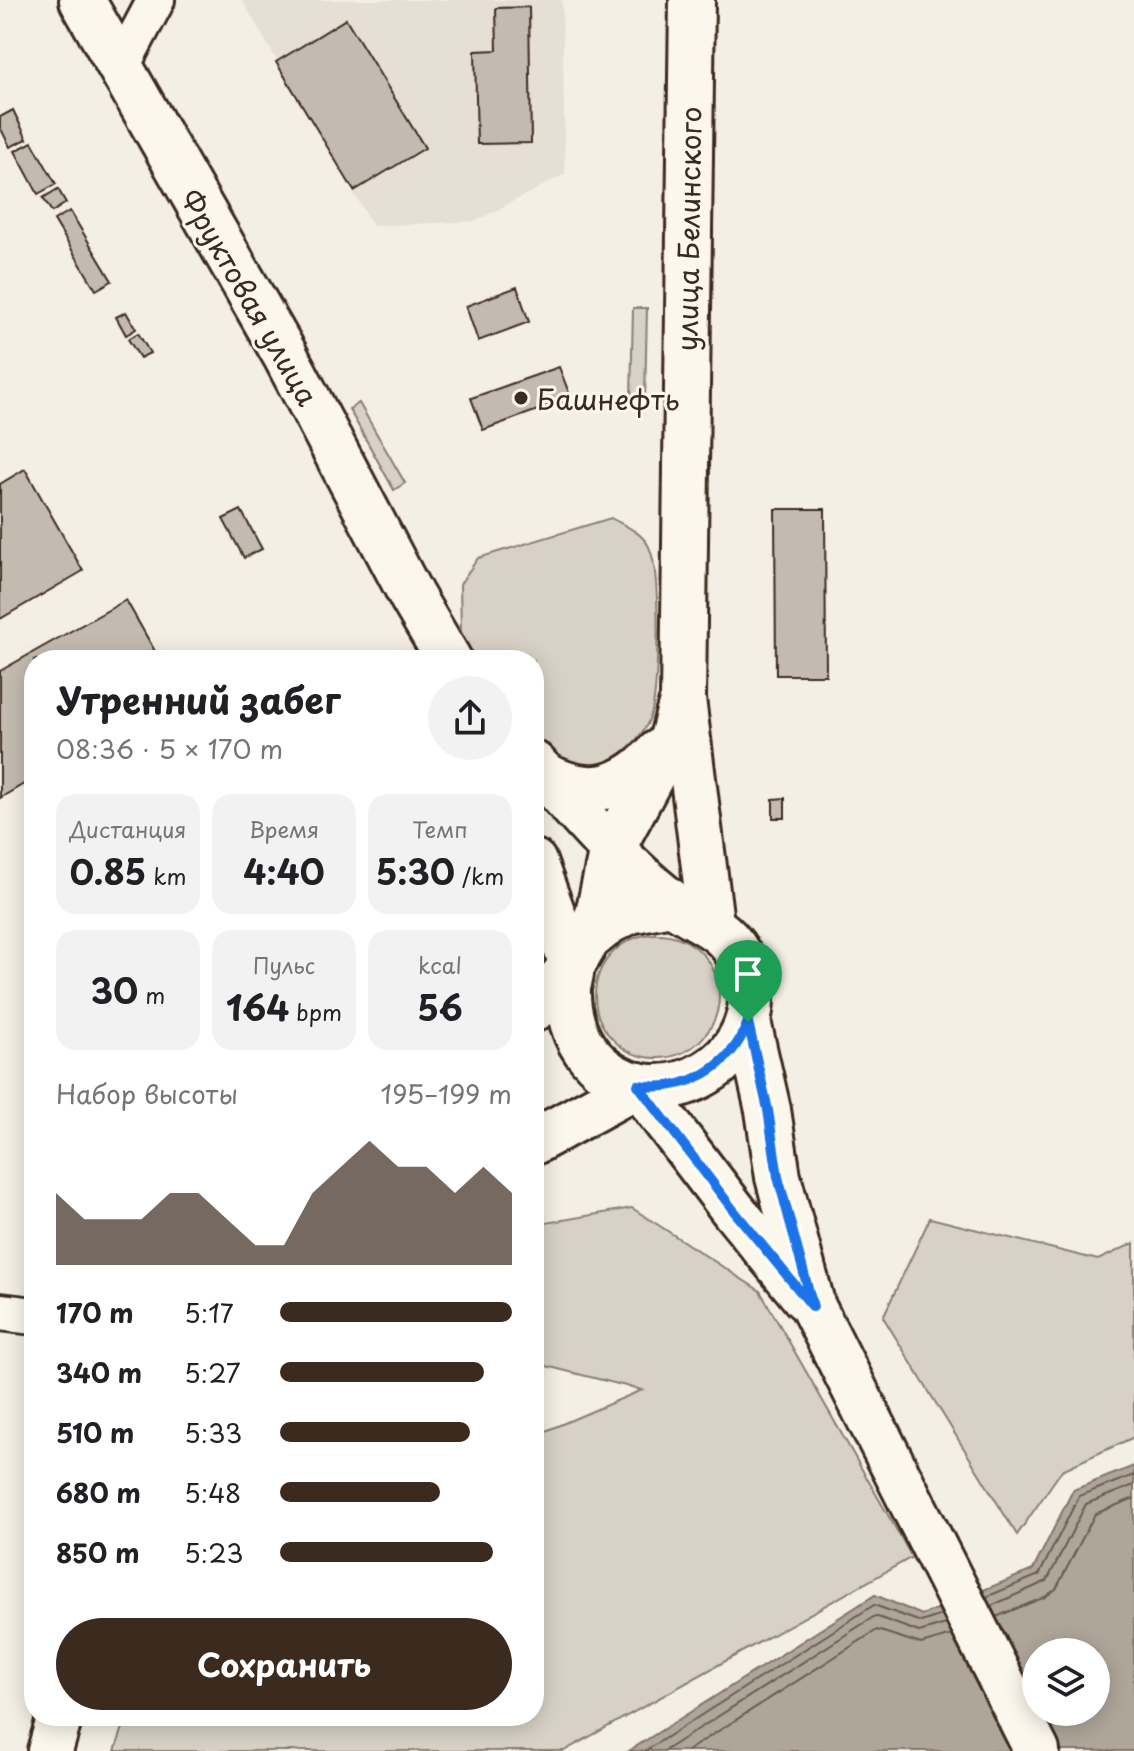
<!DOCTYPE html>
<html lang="ru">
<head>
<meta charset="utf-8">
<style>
	body { margin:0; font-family:"Playpen Sans",sans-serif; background:#f2f2f2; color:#202124; height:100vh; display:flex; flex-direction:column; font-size:30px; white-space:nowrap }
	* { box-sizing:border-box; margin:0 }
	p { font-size:26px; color:#757577 }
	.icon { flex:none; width:44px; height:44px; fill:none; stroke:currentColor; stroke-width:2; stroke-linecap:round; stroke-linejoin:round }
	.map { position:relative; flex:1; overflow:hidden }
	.details { position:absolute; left:24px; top:650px; width:520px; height:1076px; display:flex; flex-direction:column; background:#fff; border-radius:32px; box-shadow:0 4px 20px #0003 }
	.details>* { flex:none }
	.controls { position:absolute; left:1022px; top:1638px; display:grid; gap:16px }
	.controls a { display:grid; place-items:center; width:88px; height:88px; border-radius:50%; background:#fff; box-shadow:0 4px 20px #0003; font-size:40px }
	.pin { position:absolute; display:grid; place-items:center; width:68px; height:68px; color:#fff; margin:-82px -34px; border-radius:50% 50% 50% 0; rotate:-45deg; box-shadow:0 0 8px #0007 }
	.pin .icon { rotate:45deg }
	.round { display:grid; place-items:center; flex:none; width:84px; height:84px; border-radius:42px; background:#f2f2f2 }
	.summary { display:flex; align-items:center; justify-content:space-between; height:136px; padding:0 32px }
	h1 { font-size:36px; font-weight:700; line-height:60px }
	.stats { display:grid; grid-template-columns:repeat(3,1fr); gap:12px; height:136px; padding:8px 32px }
	.stats div { display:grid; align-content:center; border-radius:20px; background:#f2f2f2; text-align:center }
	.stats b { font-size:34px; font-weight:700 }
	.stats small { font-size:22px; font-weight:400 }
	.stats p { font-size:22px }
	.chart { height:224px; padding:16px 32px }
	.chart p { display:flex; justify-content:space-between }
	.chart svg { width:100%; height:144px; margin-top:8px; fill:#3b2a1e; opacity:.7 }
	.action { display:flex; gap:16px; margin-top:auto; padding:16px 32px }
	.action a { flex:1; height:92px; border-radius:48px; background:#3b2a1e; color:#fff; font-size:32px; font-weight:700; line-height:92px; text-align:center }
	ul { padding:0 32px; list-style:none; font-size:26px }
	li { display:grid; grid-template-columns:128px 96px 1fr; align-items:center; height:60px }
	li i { height:20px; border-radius:10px; background:#3b2a1e }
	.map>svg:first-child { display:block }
</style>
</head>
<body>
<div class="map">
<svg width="1134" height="1751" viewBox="0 0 1134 1751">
	<rect width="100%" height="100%" fill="#f3efe4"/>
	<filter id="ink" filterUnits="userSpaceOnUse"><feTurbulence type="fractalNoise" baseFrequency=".0125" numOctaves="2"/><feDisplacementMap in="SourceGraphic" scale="16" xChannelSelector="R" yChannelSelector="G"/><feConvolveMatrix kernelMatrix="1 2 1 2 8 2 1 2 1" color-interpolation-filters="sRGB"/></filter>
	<g filter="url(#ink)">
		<!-- built -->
		<polygon fill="#e5dfd4" points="242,0 562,0 565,174 476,221 373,226"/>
		<!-- green -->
		<g fill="#d8d1c6" stroke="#8a7e72" stroke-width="2">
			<polygon points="633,308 647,308 645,400 631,399"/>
			<polygon points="359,403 405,483 394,490 349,409"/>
			<path d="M 611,518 C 625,526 642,532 649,547 C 661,571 659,683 652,711 C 643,749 588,785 552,760 C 545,755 540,748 534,743 L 534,660 L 475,660 L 461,632 L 460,584 L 478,558 Z"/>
			<circle cx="657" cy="996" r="62"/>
			<polygon points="632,1208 760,1291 912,1557 564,1751 115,1751 127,1716 534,1716 534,1436 642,1390 534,1363 534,1225"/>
			<polygon points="930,1218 1098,1260 1134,1243 1134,1437 1062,1470 1017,1535 883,1317"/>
		</g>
		<!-- water -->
		<path fill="#afa69a" stroke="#817468" stroke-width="2" fill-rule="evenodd" d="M 1134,1466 L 1134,1751 L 629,1751 L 875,1595 L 922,1615 L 1033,1570 L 1073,1490 ZM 1036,1652 L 1096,1652 L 1096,1712 L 1036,1712 Z"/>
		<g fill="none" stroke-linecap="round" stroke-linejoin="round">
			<!-- shore -->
			<g stroke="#695c50" stroke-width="2">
				<polyline points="986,1597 1039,1575 1079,1496 1134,1475"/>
				<polyline points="991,1606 1047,1581 1086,1504 1134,1485"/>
				<polyline points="996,1617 1045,1597 1056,1589 1095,1514 1134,1498"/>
				<polyline points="645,1751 874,1605 921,1622 942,1615"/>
				<polyline points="664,1751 875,1616 919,1632 946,1624"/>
				<polyline points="687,1751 877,1630 921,1644 952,1635"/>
			</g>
		</g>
		<!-- building -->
		<g fill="#c3bbb0" stroke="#3b2a1e" stroke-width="2">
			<polygon points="529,7 531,143 477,144 475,51 497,50 496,8"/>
			<polygon points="346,19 425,148 354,191 276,62"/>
			<polygon points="13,110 27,139 10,147 0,127 0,117"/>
			<polygon points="32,142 56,184 38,194 15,151"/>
			<polygon points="58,189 66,203 52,212 43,198"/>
			<polygon points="70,211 112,281 96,290 54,220"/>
			<polygon points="517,287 529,322 478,341 466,306"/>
			<polygon points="126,312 136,329 126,335 116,317"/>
			<polygon points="138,333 150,353 140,358 128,339"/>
			<polygon points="559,367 571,398 483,430 471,398"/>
			<polygon points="25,469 83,571 0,619 0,484"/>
			<polygon points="775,509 825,509 826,675 776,675"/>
			<polygon points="241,510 262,549 244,558 223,519"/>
			<polygon points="126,600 160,660 34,660 34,778 0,798 0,671"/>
			<polygon points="785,798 785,818 773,818 773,799"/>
		</g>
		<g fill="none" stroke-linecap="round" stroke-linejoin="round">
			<!-- minor casing -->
			<g stroke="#3b2a1e" stroke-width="42">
				<g id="minor">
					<polyline points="119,70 156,0"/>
					<polyline points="0,1312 34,1316"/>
				</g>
			</g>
			<!-- major casing -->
			<g stroke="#3b2a1e" stroke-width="50">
				<g id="major">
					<polyline points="82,0 285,355 412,597 449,660"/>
					<polyline points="692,0 683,699 711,923"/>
					<path d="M 534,764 C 560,792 585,822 612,849 C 630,867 650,887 671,902 C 700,923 726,926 743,963 C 784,1056 654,1132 590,1056 C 574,1038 567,1011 568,988 C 569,981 573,972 571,964 C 570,955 564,945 561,936 C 552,911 543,886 534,862"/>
					<path d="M 543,774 C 589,800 625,789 659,752"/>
					<polyline points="588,939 598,914 612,849 672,738 681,705"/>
					<polyline points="534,1009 572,966 588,939 610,921 630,911 672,903"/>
					<polyline points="748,1022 768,1110 778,1177 813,1307 1037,1751"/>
					<polyline points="638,1085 734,1211 805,1298"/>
					<polyline points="534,1142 638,1085"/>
					<polyline points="50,1751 60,1716"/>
				</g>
			</g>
			<!-- minor -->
			<use href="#minor" stroke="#fbf7ec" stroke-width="36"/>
			<!-- major -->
			<use href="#major" stroke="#fbf7ec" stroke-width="44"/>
		</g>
	</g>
	<g fill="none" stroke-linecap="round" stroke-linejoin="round" filter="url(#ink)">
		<!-- route casing -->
		<g stroke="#fff" stroke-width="16">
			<path id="route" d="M 748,1022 L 768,1110 L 778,1177 L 813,1307 L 734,1211 L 638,1085 C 686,1093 731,1068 748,1022 Z"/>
		</g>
		<!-- route -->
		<use href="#route" stroke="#1a73e8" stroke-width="10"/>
	</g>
	<!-- markers -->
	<circle fill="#3b2a1e" stroke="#fbf7ec" stroke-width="3" cx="521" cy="398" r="8"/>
	<g text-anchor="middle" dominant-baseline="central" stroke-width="6" stroke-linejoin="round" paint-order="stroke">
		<!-- street labels -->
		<g font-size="28" fill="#3b2a1e" stroke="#fbf7ec">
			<text transform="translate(688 229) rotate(-89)">улица Белинского</text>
			<text transform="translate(250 297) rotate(60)">Фруктовая улица</text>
		</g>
		<!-- poi labels -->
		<g font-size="28" fill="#3b2a1e" stroke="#fbf7ec" text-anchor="start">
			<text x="537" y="398">Башнефть</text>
		</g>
	</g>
</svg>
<div class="controls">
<a><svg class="icon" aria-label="layers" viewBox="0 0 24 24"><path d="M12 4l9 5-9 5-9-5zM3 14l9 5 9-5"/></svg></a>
</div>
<div class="pin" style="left:748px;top:1022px;background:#1e9e55"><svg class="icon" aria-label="arrive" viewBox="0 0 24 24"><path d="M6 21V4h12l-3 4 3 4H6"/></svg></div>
<section class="details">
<div class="summary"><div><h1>Утренний забег</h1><p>08:36 · 5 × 170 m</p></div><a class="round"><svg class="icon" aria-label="share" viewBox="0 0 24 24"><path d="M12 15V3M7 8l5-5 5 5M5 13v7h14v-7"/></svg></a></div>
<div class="stats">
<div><p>Дистанция</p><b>0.85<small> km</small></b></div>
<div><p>Время</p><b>4:40</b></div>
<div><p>Темп</p><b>5:30<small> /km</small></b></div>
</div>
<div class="stats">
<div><b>30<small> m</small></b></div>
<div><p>Пульс</p><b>164<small> bpm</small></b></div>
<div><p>kcal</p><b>56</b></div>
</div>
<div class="chart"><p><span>Набор высоты</span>195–199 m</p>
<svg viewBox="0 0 160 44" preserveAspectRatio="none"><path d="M0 44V22L10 30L20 30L30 30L40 22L50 22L60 30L70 38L80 38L90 22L100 14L110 6L120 14L130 14L140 22L150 14L160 22V44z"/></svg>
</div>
<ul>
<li><b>170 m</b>5:17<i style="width:100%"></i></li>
<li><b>340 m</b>5:27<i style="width:88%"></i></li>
<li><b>510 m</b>5:33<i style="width:82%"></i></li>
<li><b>680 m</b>5:48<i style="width:69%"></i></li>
<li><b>850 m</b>5:23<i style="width:92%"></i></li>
</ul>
<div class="action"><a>Сохранить</a></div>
</section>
</div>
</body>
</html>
